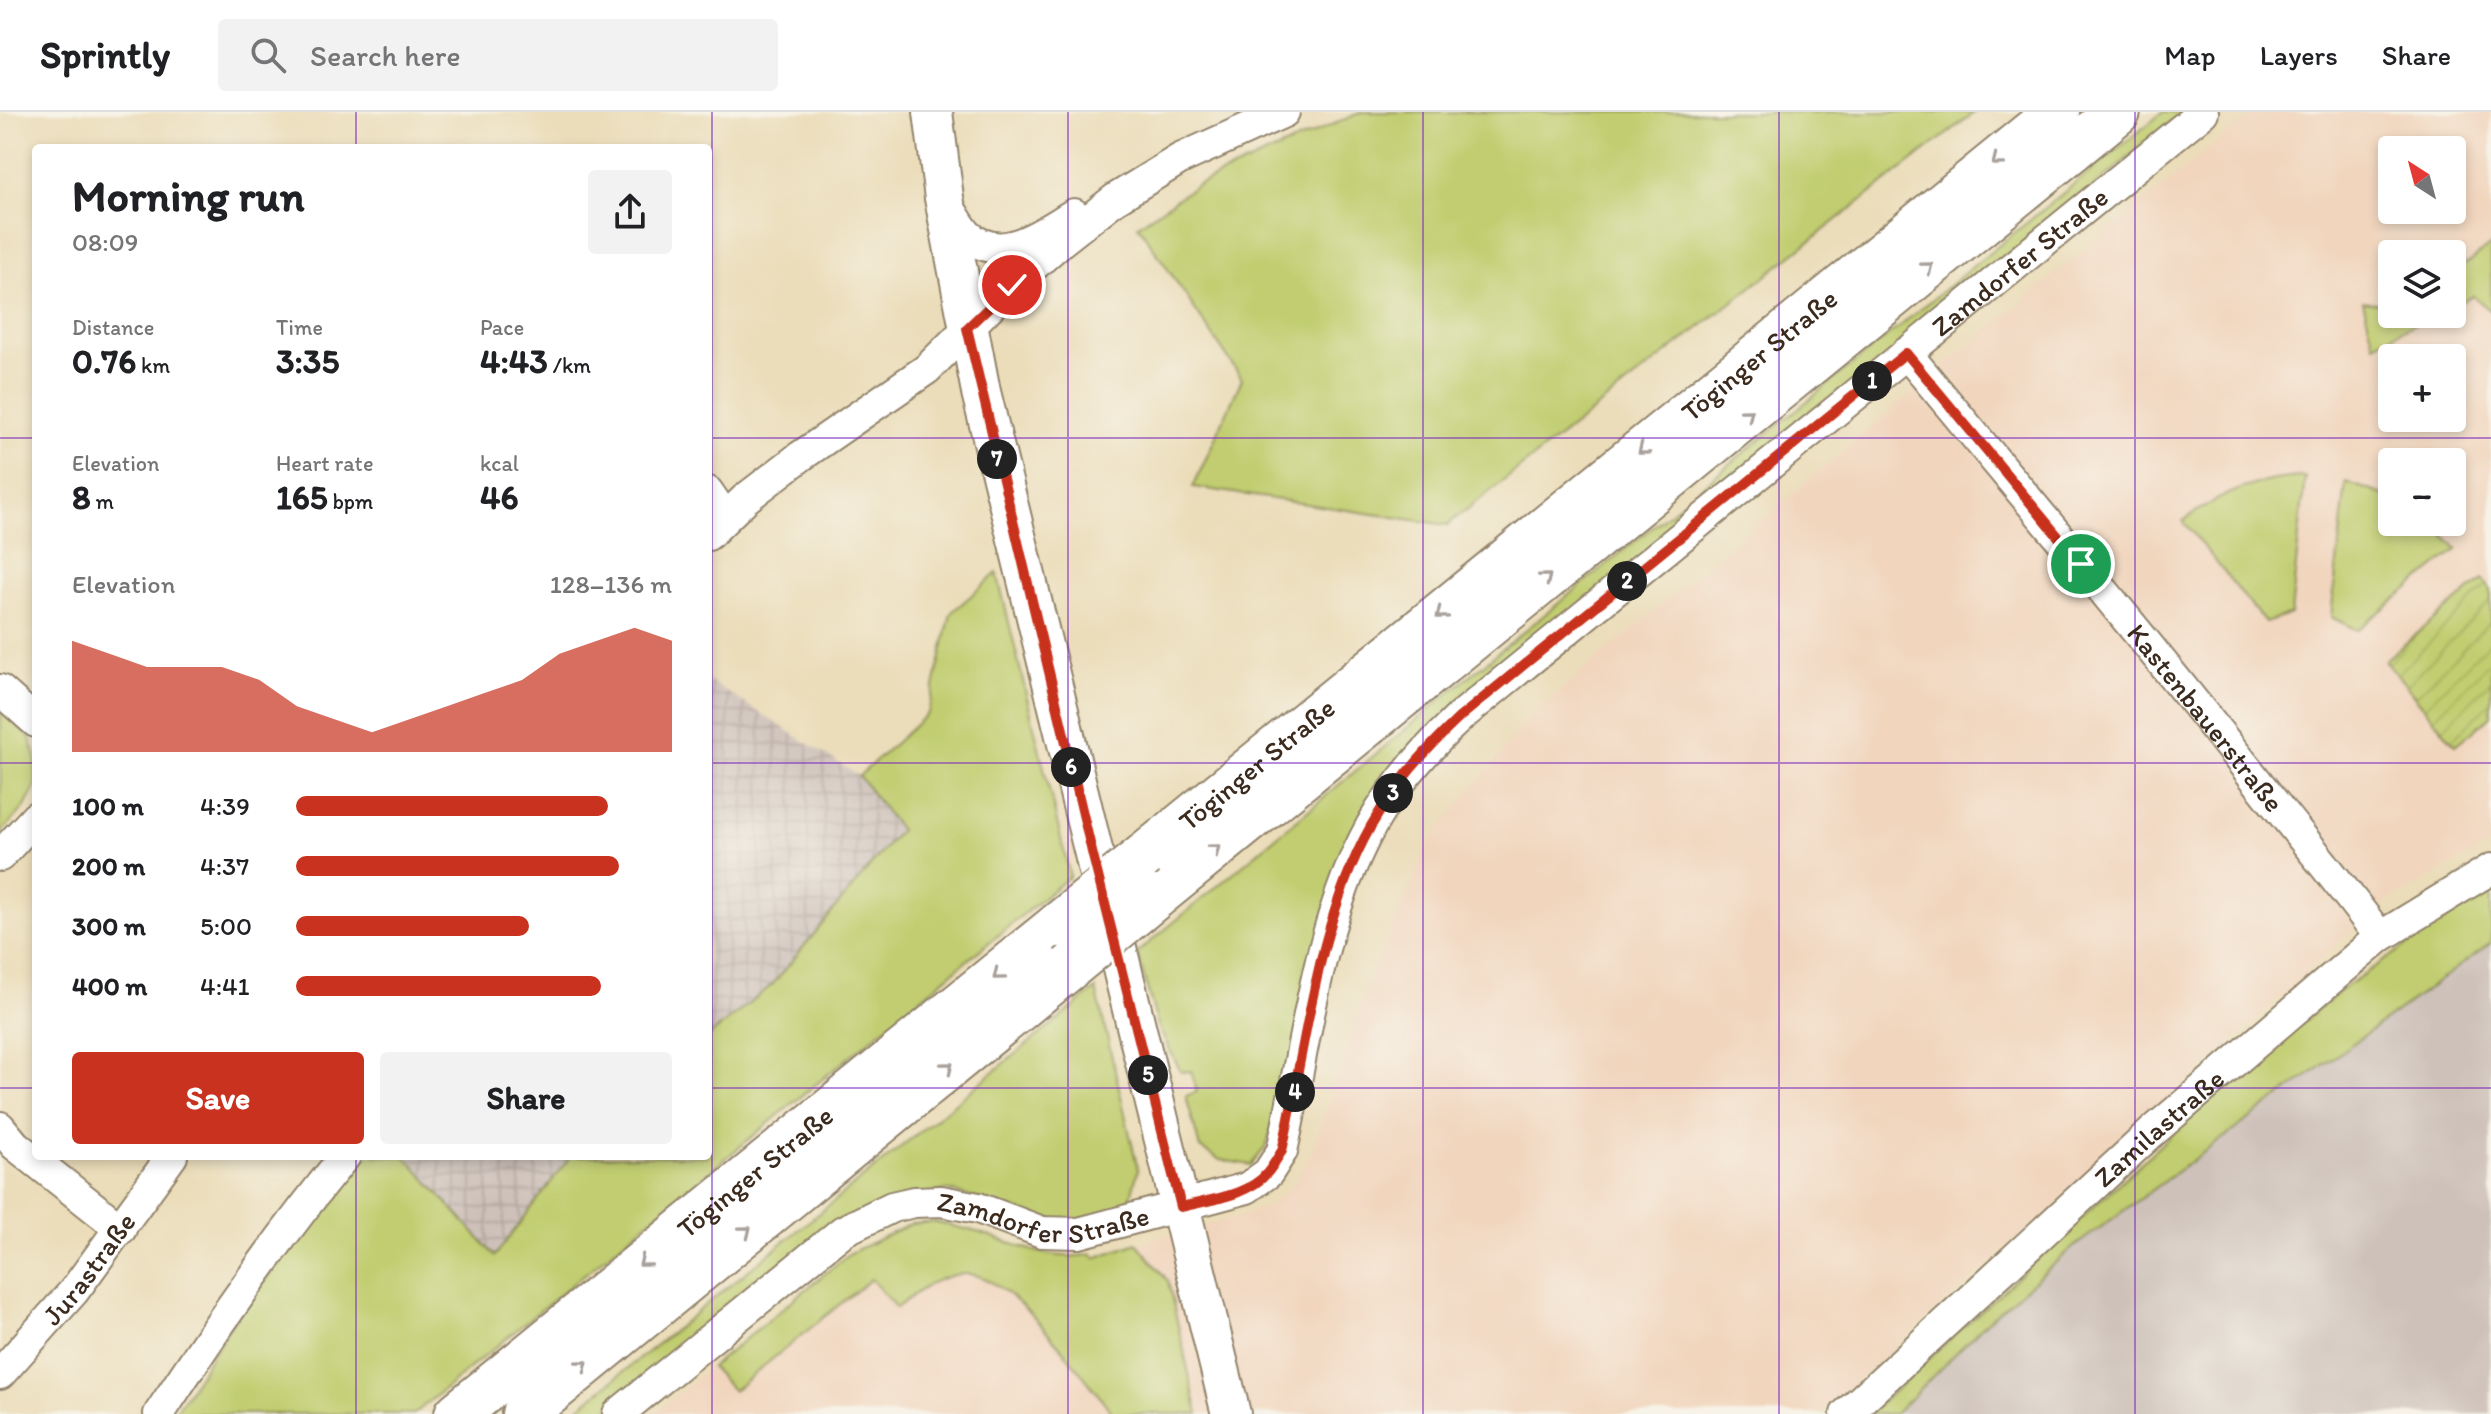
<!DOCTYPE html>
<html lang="en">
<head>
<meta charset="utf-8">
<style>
	body { margin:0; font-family:Itim,sans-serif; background:#f2f2f2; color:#202124; height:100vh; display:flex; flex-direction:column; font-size:30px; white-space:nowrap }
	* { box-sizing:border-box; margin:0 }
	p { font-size:26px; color:#757577 }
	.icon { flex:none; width:44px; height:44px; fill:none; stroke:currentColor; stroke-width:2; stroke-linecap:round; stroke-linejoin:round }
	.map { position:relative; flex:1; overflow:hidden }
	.panel { position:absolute; left:32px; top:32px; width:680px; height:1016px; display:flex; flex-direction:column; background:#fff; border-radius:8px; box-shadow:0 4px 12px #0003 }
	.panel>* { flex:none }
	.needle { width:52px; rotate:324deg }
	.tools { position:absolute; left:2378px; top:24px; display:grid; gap:16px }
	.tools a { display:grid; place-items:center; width:88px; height:88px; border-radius:8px; background:#fff; box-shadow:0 4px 12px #0003; font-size:40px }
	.pin { position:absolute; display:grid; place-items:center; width:68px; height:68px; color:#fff; margin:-34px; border:4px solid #fff; border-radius:50%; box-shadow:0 2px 8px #0007 }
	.km { position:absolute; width:40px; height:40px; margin:-20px; border-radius:50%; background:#222; color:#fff; font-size:22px; line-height:40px; text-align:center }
	.round { display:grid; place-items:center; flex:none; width:84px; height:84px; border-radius:8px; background:#f2f2f2 }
	.overview { display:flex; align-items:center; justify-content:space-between; height:136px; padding:0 40px }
	h1 { font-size:44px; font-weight:800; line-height:60px }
	.metrics { display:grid; grid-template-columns:repeat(3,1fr); gap:12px; height:136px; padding:8px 40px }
	.metrics div { display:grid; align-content:center }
	.metrics b { font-size:34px; font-weight:800 }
	.metrics small { font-size:22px; font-weight:400 }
	.metrics p { font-size:22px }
	.chart { height:224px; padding:16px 40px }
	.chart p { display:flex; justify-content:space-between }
	.chart svg { width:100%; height:144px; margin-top:8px; fill:#c8321e; opacity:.7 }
	.cta { display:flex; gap:16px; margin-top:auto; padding:16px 40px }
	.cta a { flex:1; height:92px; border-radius:8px; background:#c8321e; color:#fff; font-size:32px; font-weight:800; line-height:92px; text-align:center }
	.cta a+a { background:#f2f2f2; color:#202124 }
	ul { padding:0 40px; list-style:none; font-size:26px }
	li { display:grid; grid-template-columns:128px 96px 1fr; align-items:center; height:60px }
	li i { height:20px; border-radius:10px; background:#c8321e }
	header { display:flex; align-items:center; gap:48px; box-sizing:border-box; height:112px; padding:0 40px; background:#fff; border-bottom:2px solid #e0e0e0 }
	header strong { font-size:38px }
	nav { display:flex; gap:44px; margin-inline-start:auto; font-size:28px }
	.search { width:560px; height:72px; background:#f2f2f2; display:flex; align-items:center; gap:20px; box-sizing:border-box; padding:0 28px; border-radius:8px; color:#757577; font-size:30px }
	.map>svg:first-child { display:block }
</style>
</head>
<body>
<header>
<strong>Sprintly</strong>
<div class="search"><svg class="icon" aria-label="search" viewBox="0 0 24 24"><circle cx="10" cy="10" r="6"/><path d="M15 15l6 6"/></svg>Search here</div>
<nav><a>Map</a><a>Layers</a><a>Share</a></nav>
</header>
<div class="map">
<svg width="2491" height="1302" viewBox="0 0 2491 1302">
	<defs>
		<pattern id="industrial-grid" width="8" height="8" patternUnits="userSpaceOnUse" patternTransform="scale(2)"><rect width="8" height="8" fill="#cec1ba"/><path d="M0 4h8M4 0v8" fill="none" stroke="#b2a69f"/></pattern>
		<pattern id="garden-furrows" width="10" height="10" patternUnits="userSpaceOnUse" patternTransform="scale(2)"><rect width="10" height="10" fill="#c1cd6f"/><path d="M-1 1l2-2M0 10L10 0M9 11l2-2" fill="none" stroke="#a7b060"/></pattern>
	</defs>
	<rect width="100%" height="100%" fill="#f7f3e8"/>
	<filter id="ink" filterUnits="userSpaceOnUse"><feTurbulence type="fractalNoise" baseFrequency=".0125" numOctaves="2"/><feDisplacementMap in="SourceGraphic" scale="16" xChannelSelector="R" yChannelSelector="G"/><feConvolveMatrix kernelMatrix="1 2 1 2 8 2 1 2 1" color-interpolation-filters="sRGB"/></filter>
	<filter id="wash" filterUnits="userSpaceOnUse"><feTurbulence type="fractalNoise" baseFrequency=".006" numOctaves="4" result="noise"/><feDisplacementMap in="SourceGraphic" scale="32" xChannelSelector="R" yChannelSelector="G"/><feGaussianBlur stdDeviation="1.8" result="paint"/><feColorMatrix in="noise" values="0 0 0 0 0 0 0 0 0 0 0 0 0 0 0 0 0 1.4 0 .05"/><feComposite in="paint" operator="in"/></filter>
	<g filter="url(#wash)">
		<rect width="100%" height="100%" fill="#ebddb9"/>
		<!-- built -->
		<path fill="#f1d5bd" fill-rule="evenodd" d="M 2254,0 L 2491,0 L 2491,732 L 2376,796 L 2053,1096 L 1819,1302 L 653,1302 L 850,1141 L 911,1112 L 935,1110 L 963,1116 L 1028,1139 L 1057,1145 L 1093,1142 L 1095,1146 L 1114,1140 L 1114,1137 L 1242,1104 L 1269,1094 L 1293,1072 L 1311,1041 L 1368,870 L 1429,730 L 1531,603 L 1963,237 ZM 2392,38 L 2452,38 L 2452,98 L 2392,98 ZM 2392,142 L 2452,142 L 2452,202 L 2392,202 ZM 2392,246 L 2452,246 L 2452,306 L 2392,306 ZM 2392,350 L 2452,350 L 2452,410 L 2392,410 Z"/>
		<!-- industrial -->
		<g fill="url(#industrial-grid)">
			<polygon points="708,568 859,664 900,718 773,872 708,925"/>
			<polygon points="405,1044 571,1044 495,1144"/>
		</g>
		<!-- railway -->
		<polygon fill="#cec1ba" points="2491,813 2491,1302 1891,1302 2106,1099"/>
		<!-- grass -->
		<g fill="#c1cd6f" stroke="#7e7c46" stroke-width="2">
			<polygon points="1361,0 1975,0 1447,413 1193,375 1242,267 1138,113 1197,73"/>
			<polygon points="2163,0 2183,0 1381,675 1266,1035 1251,1053 1220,1048 1200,1036 1186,984 1197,980 1191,959 1181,960 1159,917 1137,841 1490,547"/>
			<polygon points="2491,133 2491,199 2473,184 2452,194 2452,163"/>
			<polygon points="2363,189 2392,193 2392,202 2435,202 2374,232"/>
			<path d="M 2305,365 L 2291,502 L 2265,511 L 2183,409 C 2220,381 2259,366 2305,365 Z"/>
			<polygon points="2346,370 2392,386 2392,410 2431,410 2458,437 2357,518 2331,505"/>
			<polygon points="997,461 1070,764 414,1302 174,1302 238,1202 365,1044 405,1044 495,1144 571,1044 708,1044 708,925 773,872 900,718 859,664 928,601 951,501"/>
			<polygon points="1,599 30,626 36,645 36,674 25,695 0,722"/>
			<polygon points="2491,777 2491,831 2075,1134 1991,1206 1895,1302 1869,1302 2211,986 2349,872"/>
			<polygon points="1096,877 1138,1058 1128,1096 1066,1112 946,1078 841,1107 600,1302 571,1302"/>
			<path d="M 935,1110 C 954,1114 972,1118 990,1124 C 1024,1136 1056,1150 1093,1142 L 1095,1146 L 1137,1131 L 1168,1169 L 1198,1302 L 1113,1302 C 1086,1267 1012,1164 968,1162 C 939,1161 918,1180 896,1196 L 871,1167 L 733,1279 L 711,1255 L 850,1141 L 911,1112 Z"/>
		</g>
		<!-- garden -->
		<polygon fill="url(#garden-furrows)" stroke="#7e7c46" stroke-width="2" points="2483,468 2491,478 2491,604 2455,633 2385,548"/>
	</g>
	<g filter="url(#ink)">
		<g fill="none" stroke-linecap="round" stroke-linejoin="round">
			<!-- minor casing -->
			<g stroke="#93846c" stroke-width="34">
				<g id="minor">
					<path d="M 947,92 C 954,102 960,115 968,123 C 1001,154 1043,120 1074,102"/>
					<path id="s1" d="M 1906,241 C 2024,383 2142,523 2256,668 C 2297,720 2340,771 2380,825"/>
					<polyline points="708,380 725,405"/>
					<polyline points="708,423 745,387 801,344 927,257 1003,181 1059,131 1115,87 1180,47 1284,0"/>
					<polyline points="0,578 36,610"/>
					<polyline points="0,744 36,705"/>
					<polyline points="0,1015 15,1033 121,1117"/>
					<path id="s2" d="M 0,1262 L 74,1179 L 172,1044"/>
					<path d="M 159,1302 C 217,1213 277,1127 345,1044"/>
					<path id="s3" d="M 618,1302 L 843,1119 L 892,1095 L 914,1090 L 941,1089 L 978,1096 L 1042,1120 L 1079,1121 L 1247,1076 L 1268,1061 L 1282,1039 C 1306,931 1317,812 1371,714 C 1394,673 1426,637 1460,605 L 2203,0"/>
					<path id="s4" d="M 1846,1302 L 2151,1021 L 2380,825 L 2491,757"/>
				</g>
			</g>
			<!-- major casing -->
			<g stroke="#93846c" stroke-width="42">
				<polyline id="major" points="933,0 944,86 981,280 1231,1302"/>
			</g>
			<!-- highway casing -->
			<g stroke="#93846c" stroke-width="48">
				<g id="highway">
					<path id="s5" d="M 1145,743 L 2057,0"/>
					<polyline points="1154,786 2118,0"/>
					<path id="s6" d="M 457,1302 L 1058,813"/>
					<polyline points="524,1302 1069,856"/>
				</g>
			</g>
			<!-- minor -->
			<use href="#minor" stroke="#fff" stroke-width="30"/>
			<!-- major -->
			<use href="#major" stroke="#fff" stroke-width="38"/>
			<!-- highway -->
			<use href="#highway" stroke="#fff" stroke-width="44"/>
			<!-- highway-bridge casing -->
			<g stroke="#93846c" stroke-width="48" stroke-linecap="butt">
				<g id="highway-bridge">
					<polyline points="1058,813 1145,743"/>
					<polyline points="1069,856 1154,786"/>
				</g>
			</g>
			<!-- highway-bridge -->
			<use href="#highway-bridge" stroke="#fff" stroke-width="44"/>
		</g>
		<!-- one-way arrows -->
		<defs><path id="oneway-chevron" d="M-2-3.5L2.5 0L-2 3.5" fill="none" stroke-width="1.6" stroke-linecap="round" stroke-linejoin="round" transform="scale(2)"/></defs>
		<g stroke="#a79f9a">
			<use href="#oneway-chevron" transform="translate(1997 49) rotate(141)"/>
			<use href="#oneway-chevron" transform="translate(1928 155) rotate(-39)"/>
			<use href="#oneway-chevron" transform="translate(1748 302) rotate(-39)"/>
			<use href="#oneway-chevron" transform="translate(1643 338) rotate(141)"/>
			<use href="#oneway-chevron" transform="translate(1546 466) rotate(-39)"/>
			<use href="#oneway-chevron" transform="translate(1441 502) rotate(141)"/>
			<use href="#oneway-chevron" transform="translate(1215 737) rotate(-39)"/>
			<use href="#oneway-chevron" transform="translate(998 863) rotate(141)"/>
			<use href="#oneway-chevron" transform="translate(948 955) rotate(-39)"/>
			<use href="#oneway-chevron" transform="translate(746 1119) rotate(-39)"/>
			<use href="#oneway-chevron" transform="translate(644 1150) rotate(141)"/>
			<use href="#oneway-chevron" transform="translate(583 1253) rotate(-39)"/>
		</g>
	</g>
	<g fill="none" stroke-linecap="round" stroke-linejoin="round" filter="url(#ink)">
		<!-- route casing -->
		<g stroke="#fff" stroke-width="16">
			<path id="route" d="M 1012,173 L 967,216 L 1093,744 L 1181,1095 C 1208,1088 1249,1084 1268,1060 C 1273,1054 1277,1046 1282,1039 C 1306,932 1317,810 1371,714 C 1394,673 1426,637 1460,605 L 1906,241 L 2081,452"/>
		</g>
		<!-- route -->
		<use href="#route" stroke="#c8321e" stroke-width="10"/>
	</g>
	<!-- grid -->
	<path fill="none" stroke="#7b2cbf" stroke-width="2" stroke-opacity="0.55" d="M 356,0 L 356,36M 712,0 L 712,1302M 1068,0 L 1068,1302M 1423,0 L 1423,1302M 1779,0 L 1779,1302M 2135,0 L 2135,1302M 0,326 L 36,326M 708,326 L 2491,326M 0,651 L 36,651M 708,651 L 2491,651M 0,976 L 36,976M 708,976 L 2491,976M 356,1044 L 356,1302"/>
	<g text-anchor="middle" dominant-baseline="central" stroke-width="6" stroke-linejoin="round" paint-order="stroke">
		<!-- street labels -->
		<g font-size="28" fill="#3b2a1e" stroke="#f7f3e8">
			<text stroke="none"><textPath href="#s3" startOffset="1964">Zamdorfer Straße</textPath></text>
			<text stroke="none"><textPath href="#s5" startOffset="792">Töginger Straße</textPath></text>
			<text stroke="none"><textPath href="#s1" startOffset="472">Kastenbauerstraße</textPath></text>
			<text stroke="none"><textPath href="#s5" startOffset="144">Töginger Straße</textPath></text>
			<text stroke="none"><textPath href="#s4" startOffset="424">Zamilastraße</textPath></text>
			<text stroke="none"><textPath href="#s6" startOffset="384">Töginger Straße</textPath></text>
			<text stroke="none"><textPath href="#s3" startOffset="500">Zamdorfer Straße</textPath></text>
			<text stroke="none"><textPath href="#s2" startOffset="138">Jurastraße</textPath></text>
		</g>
	</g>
</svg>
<div class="tools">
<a><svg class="needle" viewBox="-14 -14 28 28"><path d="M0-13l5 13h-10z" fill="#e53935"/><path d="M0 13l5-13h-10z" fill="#757577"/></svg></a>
<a><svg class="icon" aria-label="layers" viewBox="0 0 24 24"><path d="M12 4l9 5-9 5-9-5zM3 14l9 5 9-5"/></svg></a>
<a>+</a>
<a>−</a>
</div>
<div class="pin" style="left:2081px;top:452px;background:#1e9e55"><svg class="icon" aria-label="arrive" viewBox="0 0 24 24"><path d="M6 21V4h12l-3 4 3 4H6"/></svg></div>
<div class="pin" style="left:1012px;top:173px;background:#d93025"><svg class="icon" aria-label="check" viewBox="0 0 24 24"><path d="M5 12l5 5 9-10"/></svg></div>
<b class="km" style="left:1872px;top:269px">1</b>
<b class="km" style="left:1627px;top:469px">2</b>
<b class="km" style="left:1393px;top:681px">3</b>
<b class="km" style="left:1295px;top:980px">4</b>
<b class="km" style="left:1148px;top:963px">5</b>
<b class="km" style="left:1071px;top:655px">6</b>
<b class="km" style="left:997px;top:347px">7</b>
<section class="panel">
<div class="overview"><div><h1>Morning run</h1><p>08:09</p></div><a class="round"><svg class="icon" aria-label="share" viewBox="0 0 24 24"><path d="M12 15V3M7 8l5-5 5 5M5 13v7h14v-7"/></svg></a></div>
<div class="metrics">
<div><p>Distance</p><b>0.76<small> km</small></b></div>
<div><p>Time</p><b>3:35</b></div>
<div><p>Pace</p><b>4:43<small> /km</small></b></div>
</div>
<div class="metrics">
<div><p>Elevation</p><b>8<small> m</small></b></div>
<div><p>Heart rate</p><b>165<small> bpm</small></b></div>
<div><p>kcal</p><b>46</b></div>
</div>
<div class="chart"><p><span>Elevation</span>128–136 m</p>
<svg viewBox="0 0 160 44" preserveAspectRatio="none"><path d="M0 44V10L10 14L20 18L30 18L40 18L50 22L60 30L70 34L80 38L90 34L100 30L110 26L120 22L130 14L140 10L150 6L160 10V44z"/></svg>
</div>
<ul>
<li><b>100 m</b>4:39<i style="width:83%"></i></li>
<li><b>200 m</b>4:37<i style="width:86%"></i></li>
<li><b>300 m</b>5:00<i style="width:62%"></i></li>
<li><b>400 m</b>4:41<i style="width:81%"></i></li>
</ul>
<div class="cta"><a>Save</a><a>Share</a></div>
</section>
</div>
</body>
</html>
